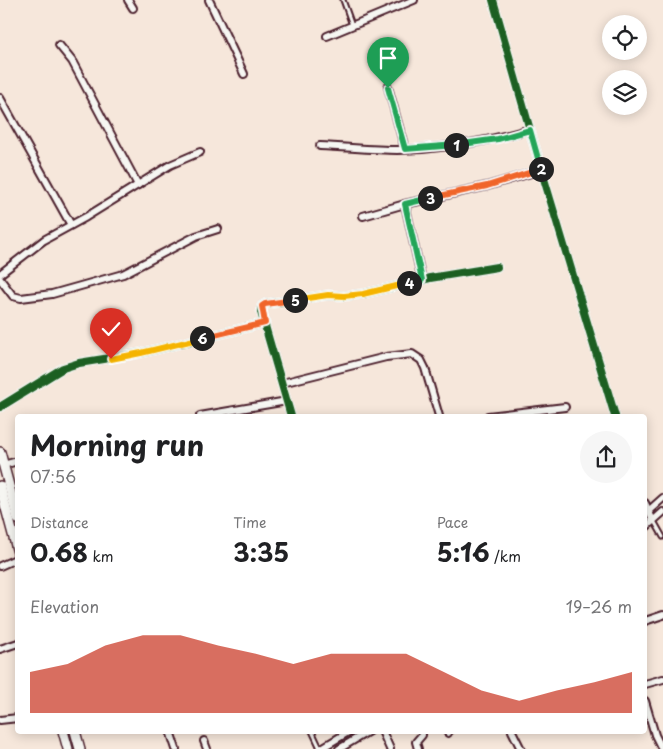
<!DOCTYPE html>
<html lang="en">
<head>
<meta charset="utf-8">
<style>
	body { margin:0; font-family:"Playpen Sans",sans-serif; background:#f6f6f6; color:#202124; height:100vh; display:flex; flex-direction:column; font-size:19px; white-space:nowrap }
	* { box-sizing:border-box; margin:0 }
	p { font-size:16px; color:#757577 }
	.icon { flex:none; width:28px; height:28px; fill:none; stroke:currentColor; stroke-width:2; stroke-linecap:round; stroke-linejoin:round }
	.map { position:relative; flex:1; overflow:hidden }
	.sheet { position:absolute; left:15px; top:414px; width:632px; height:320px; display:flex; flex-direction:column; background:#fff; border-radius:5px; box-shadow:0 2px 12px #0003 }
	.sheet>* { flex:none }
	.controls { position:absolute; left:602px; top:15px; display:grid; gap:10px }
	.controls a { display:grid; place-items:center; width:45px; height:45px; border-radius:50%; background:#fff; box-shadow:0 2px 12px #0003; font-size:25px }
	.pin { position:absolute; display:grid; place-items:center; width:42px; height:42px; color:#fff; margin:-51px -21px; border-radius:50% 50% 50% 0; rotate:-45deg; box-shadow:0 0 5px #0007 }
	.pin .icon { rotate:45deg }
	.km { position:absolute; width:25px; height:25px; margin:-12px; border-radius:50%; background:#222; color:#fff; font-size:14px; line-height:25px; text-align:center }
	.round { display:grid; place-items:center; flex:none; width:52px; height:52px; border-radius:26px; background:#f6f6f6 }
	.head { display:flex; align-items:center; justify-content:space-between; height:85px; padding:0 15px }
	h1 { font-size:28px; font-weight:700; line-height:38px }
	.stats { display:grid; grid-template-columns:repeat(3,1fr); gap:8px; height:85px; padding:5px 15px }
	.stats div { display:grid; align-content:center }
	.stats b { font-size:25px; font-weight:700 }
	.stats small { font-size:14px; font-weight:400 }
	.stats p { font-size:14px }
	.chart { height:140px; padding:10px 15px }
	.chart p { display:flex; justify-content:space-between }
	.chart svg { width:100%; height:90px; margin-top:5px; fill:#c8321e; opacity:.7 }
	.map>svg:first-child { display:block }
</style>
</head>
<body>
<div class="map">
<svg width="663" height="749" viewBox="0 0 663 749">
	<rect width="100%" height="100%" fill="#f6e7db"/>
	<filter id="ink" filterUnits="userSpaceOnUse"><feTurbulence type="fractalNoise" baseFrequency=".02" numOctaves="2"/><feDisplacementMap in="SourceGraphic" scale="10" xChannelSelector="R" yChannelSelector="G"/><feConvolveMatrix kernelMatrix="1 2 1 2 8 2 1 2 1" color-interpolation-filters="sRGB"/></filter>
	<g filter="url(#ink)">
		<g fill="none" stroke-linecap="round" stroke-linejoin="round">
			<!-- lane casing -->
			<g stroke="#4a1f2b" stroke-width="7">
				<g id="lane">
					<polyline points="343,0 352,25"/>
					<polyline points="654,521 663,537"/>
					<polyline points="312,731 320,748"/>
				</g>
			</g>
			<!-- street casing -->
			<g stroke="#4a1f2b" stroke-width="10">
				<g id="street">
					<polyline points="128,0 133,8"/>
					<polyline points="209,0 244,74"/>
					<polyline points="493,0 542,172 615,416"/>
					<polyline points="327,36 414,0"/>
					<polyline points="59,45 72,61 138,185"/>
					<polyline points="388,87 405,149"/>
					<polyline points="0,98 71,225"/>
					<path d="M 320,146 C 346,147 372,150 397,150 C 442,149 487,142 530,129"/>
					<polyline points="363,216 405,204"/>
					<polyline points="0,274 44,240 86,217 170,165 200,152"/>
					<polyline points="0,279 13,296 21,298 52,294 123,274 196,236 218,229"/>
					<polyline points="422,280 405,204 487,186 541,170"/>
					<polyline points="282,383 386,357 412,354 421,360 425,368 439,416"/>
					<polyline points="0,407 63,368 79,363 141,353 265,323"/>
					<polyline points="200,416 287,401"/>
					<polyline points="291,416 261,312 262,306 265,304 328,295 344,296 363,294 430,278 497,267"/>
					<polyline points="488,416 565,407"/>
					<polyline points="3,465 18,461"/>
					<polyline points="645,503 653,521"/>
					<polyline points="645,514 663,498"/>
					<polyline points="645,528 663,512"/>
					<polyline points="0,566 18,558"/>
					<polyline points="645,621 663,615"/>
					<polyline points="0,649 18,643"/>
					<polyline points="645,684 663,679"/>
					<polyline points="645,701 655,735 662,749"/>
					<polyline points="0,720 18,718"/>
					<polyline points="170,731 176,749"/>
					<polyline points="382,731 390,749"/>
					<polyline points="447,731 448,733"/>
					<polyline points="512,731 521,749"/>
					<polyline points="204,741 207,749"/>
					<polyline points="320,749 350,731"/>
					<polyline points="339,749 369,731"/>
					<polyline points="418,749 416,742 422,735 422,731"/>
				</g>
			</g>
			<!-- secondary casing -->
			<g stroke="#4a1f2b" stroke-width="12">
				<g id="secondary">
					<polyline points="0,452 18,519"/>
					<polyline points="0,486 18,553"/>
					<polyline points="63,731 68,749"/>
					<polyline points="75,731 80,749"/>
				</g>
			</g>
			<!-- lane -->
			<use href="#lane" stroke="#f6f6f2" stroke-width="3"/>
			<!-- street -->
			<use href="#street" stroke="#f6f6f2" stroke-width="6"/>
			<!-- secondary -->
			<use href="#secondary" stroke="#f6f6f2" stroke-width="9"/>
			<!-- cycleway casing -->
			<g stroke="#f6f6f2" stroke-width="11">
				<g id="cycleway">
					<polyline points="493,0 542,172 615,416"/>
					<polyline points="0,407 63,368 79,363 141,353 265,323"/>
					<polyline points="291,416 261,312 262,306 265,304 328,295 344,296 363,294 430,278 497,267"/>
				</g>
			</g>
			<!-- cycleway -->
			<use href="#cycleway" stroke="#1b5e20" stroke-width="8"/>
		</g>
	</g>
	<g fill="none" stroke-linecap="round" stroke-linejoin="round" filter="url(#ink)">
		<!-- split-1 casing -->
		<g stroke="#fff" stroke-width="10">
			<polyline id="split-1" points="388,88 405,149 456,145"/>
		</g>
		<!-- split-2 casing -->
		<g stroke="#fff" stroke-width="10">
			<polyline id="split-2" points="456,145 498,139 530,130 541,169"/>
		</g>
		<!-- split-3 casing -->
		<g stroke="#fff" stroke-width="10">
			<polyline id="split-3" points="430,198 487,186 541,169"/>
		</g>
		<!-- split-4 casing -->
		<g stroke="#fff" stroke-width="10">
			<polyline id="split-4" points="409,283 422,280 405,204 430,198"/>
		</g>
		<!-- split-5 casing -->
		<g stroke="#fff" stroke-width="10">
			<polyline id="split-5" points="295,300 328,295 344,296 363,294 409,283"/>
		</g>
		<!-- split-6 casing -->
		<g stroke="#fff" stroke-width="10">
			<polyline id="split-6" points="202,338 265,323 262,306 265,304 295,300"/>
		</g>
		<!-- split-7 casing -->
		<g stroke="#fff" stroke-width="10">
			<polyline id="split-7" points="111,359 141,353 202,338"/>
		</g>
		<!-- split-1 -->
		<use href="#split-1" stroke="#22a559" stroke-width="6"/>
		<!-- split-2 -->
		<use href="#split-2" stroke="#22a559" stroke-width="6"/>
		<!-- split-3 -->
		<use href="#split-3" stroke="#f0652b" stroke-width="6"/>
		<!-- split-4 -->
		<use href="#split-4" stroke="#22a559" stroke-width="6"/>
		<!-- split-5 -->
		<use href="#split-5" stroke="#f5b400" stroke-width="6"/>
		<!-- split-6 -->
		<use href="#split-6" stroke="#f0652b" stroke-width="6"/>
		<!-- split-7 -->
		<use href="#split-7" stroke="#f5b400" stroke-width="6"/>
	</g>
</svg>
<div class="controls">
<a><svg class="icon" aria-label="locate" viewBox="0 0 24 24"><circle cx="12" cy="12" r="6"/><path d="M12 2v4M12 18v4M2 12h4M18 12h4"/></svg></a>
<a><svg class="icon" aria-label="layers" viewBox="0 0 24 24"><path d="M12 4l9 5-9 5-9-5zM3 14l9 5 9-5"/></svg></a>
</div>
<div class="pin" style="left:388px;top:88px;background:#1e9e55"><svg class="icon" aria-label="arrive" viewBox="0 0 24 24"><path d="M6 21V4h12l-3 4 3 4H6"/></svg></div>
<div class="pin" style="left:111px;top:359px;background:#d93025"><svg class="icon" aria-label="check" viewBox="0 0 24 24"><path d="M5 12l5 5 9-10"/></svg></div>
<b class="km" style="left:456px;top:145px">1</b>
<b class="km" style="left:541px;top:169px">2</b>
<b class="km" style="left:430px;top:198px">3</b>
<b class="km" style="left:409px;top:283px">4</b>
<b class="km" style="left:295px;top:300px">5</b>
<b class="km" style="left:202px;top:338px">6</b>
<section class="sheet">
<div class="head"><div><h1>Morning run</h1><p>07:56</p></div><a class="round"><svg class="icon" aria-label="share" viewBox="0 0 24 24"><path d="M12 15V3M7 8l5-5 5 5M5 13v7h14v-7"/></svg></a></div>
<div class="stats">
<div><p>Distance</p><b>0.68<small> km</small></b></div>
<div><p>Time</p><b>3:35</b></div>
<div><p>Pace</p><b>5:16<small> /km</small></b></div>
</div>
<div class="chart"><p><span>Elevation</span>19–26 m</p>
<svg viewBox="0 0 160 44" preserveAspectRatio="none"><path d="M0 44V24L10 20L20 11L30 6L40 6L50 11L60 15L70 20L80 15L90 15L100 15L110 24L120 33L130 38L140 33L150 29L160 24V44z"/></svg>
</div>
</section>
</div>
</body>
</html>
